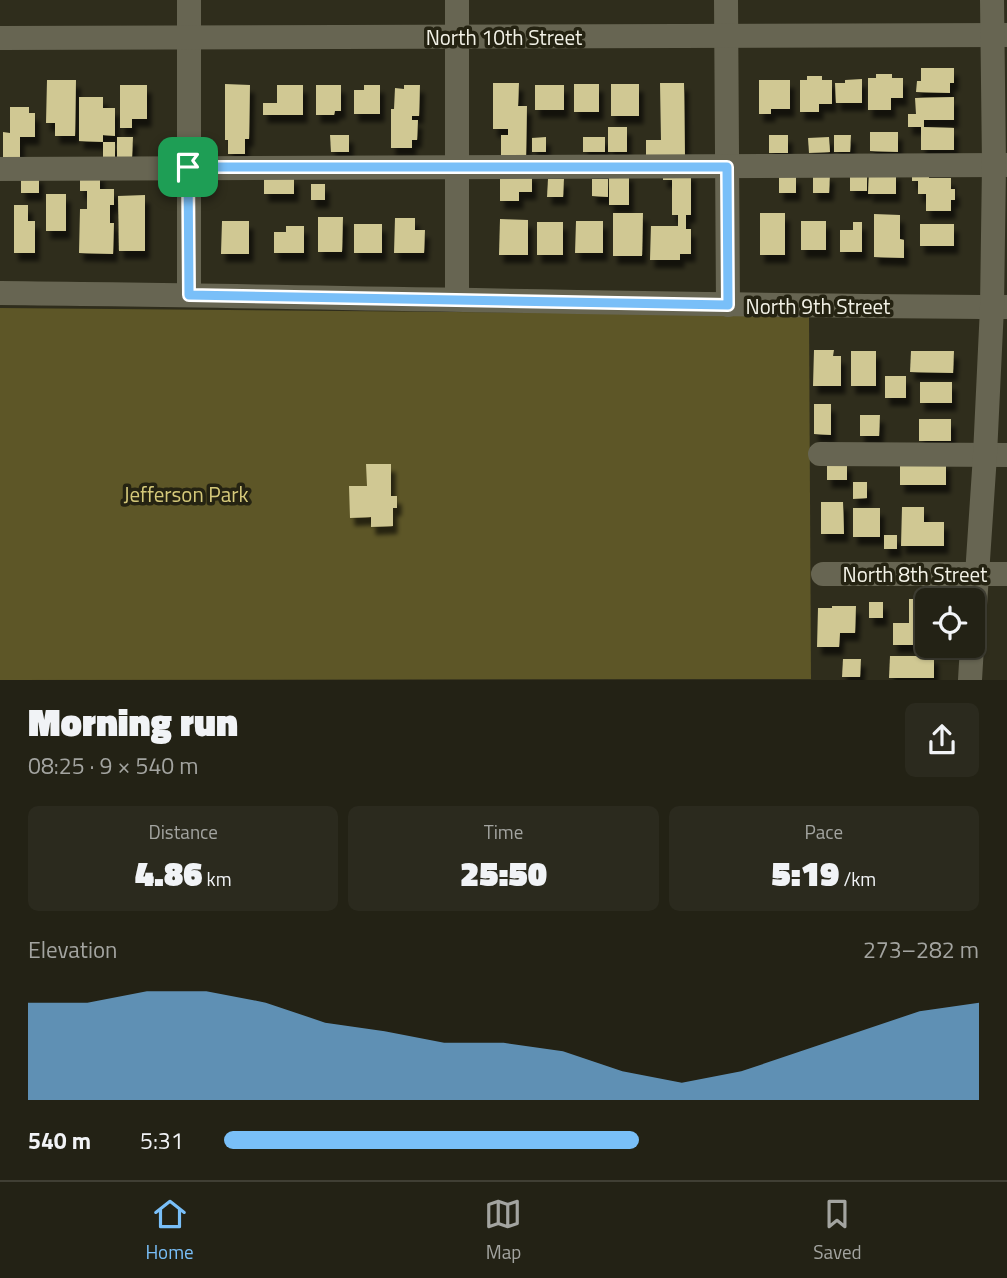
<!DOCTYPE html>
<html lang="en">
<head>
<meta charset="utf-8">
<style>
	body { margin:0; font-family:"Titillium Web",sans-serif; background:#2b2a1e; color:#f1f3f6; height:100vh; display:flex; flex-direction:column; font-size:26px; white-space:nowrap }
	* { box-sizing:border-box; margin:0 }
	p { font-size:23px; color:#a3a4a0 }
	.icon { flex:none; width:38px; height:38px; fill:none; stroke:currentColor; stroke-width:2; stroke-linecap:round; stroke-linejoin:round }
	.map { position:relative; height:680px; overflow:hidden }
	.sheet { display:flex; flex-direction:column; background:#232215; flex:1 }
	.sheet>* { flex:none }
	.buttons { position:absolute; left:915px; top:588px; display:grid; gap:14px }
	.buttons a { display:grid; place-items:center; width:70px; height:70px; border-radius:10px; background:#232215; box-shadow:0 2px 5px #0004,0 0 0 2px #403f34; font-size:35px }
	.pin { position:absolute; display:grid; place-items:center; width:60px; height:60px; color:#fff; margin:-30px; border-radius:14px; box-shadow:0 4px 10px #0006 }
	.round { display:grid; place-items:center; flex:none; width:74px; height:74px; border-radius:10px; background:#2b2a1e }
	.head { display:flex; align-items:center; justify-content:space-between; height:119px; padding:0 28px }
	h1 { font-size:38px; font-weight:800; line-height:52px }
	.stats { display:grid; grid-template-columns:repeat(3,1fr); gap:10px; height:119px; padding:7px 28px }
	.stats div { display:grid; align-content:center; border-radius:10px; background:#2b2a1e; text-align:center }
	.stats b { font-size:35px; font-weight:800 }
	.stats small { font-size:19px; font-weight:400 }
	.stats p { font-size:19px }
	.chart { height:196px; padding:14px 28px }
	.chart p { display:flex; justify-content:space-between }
	.chart svg { width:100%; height:126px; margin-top:7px; fill:#79bff8; opacity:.7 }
	ul { padding:0 28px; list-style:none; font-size:23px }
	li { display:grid; grid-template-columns:112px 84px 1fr; align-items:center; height:52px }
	li i { height:18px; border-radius:9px; background:#79bff8 }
	.menu { display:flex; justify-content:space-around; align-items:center; height:98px; border-top:2px solid #403f34; background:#232215; font-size:19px; color:#a3a4a0 }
	.menu a { display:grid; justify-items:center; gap:4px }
	.menu .active { color:#79bff8 }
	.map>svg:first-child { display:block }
</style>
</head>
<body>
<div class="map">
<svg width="1007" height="680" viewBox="0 0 1007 680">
	<defs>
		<filter id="shadow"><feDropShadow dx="4.5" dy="8" stdDeviation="2" flood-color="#0009"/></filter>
	</defs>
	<rect width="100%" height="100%" fill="#2f2d1c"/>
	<!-- green -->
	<polygon fill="#5d5627" points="0,308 809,315 811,679 0,680"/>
	<!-- building -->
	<g fill="#d0c893" filter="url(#shadow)">
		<polygon points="921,68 954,68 954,83 950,83 950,93 916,92 917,81 921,81"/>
		<polygon points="876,74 892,74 892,78 903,78 903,98 891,98 891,110 868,110 868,78 876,78"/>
		<polygon points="807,76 822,76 822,80 832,80 832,104 819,104 819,112 800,112 800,80 807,80"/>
		<polygon points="862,79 862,103 836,103 835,83 845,83 845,80"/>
		<polygon points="47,80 76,80 75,136 55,136 55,123 46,123"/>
		<polygon points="759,80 790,80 790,109 771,109 771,114 759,114"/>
		<polygon points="493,83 519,83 518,106 527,106 526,157 501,156 501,135 508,135 508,129 493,129"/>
		<polygon points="660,83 684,83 685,158 646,158 646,140 661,140"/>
		<polygon points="225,84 250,85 249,139 245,139 245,154 228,154 228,140 225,140"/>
		<rect x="574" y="84" width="25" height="28"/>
		<rect x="611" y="84" width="28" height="32"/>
		<polygon points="120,85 147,85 147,119 132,119 132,128 120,128"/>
		<polygon points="277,85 303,85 303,115 263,115 263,103 277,103"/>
		<polygon points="316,85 341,85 341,111 335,111 334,115 316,115"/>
		<polygon points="364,85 380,85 380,114 354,114 354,90 364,90"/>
		<polygon points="404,85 420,85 419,116 412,116 412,120 418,120 417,140 412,140 412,148 391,148 391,109 394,109 395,88 404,89"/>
		<rect x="535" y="85" width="29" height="25"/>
		<polygon points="79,97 103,97 103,108 115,108 115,136 103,135 103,142 79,141"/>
		<polygon points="954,97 954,120 924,120 924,127 954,128 954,150 921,150 921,127 908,127 908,114 916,114 915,98"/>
		<polygon points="10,107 29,107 29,113 35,113 35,137 20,137 20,158 3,158 3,132 10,133"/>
		<rect x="608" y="127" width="19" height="25"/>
		<polygon points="870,132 898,132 898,152 870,151"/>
		<polygon points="330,135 349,135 349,152 331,152"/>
		<rect x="769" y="135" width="19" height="18"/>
		<polygon points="834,135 851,135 850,152 834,152"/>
		<polygon points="117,137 133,137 132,157 117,157"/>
		<polygon points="546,137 546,152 532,152 532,138"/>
		<rect x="583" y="137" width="22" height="15"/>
		<polygon points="829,137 830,152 809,153 808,138"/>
		<rect x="103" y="142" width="12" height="16"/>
		<polygon points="663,172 691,172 691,215 686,215 686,229 691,229 691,254 680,254 680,260 650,260 651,226 678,226 678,215 672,215 672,180 663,180"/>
		<polygon points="869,172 896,172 896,194 868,194"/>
		<polygon points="912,172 929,172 929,178 951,178 951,189 955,189 955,200 951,200 951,211 926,211 926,194 918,194 918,181 912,181"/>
		<polygon points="80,173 100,173 100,189 114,189 114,205 110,205 110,223 114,223 113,254 79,253 80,209 87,209 87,191 80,191"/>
		<polygon points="500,173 532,173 532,192 519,192 519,201 500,201"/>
		<rect x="609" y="173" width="20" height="32"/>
		<polygon points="813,174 830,174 829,193 813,193"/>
		<rect x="850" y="174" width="17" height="17"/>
		<rect x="21" y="175" width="18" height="18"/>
		<rect x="779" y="176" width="17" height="17"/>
		<rect x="264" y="177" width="30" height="17"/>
		<polygon points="548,179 564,179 563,197 547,197"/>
		<polygon points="592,179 608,179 608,197 592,196"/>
		<rect x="311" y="184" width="14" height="16"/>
		<rect x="46" y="194" width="20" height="37"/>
		<polygon points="145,195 145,251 119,251 118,196"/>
		<polygon points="14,205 28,205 28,221 35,221 35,253 14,253"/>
		<polygon points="613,213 643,213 642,256 613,256"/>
		<rect x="760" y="213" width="25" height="42"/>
		<polygon points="874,214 900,215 900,239 904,240 904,258 874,257"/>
		<polygon points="318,217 343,217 342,252 318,252"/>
		<polygon points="395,218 415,218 415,230 425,230 424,253 394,253"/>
		<polygon points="500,219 528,220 528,255 499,255"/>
		<polygon points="222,221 249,221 249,254 221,254"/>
		<polygon points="576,221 603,221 603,253 575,253"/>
		<rect x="801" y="221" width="25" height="29"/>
		<rect x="537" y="222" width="26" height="33"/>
		<polygon points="853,222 862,222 862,252 840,252 840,230 853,230"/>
		<rect x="354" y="224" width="28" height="29"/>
		<rect x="920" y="224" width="34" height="22"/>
		<polygon points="286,226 304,226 304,253 274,253 274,232 286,232"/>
		<polygon points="814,350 834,350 833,356 841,356 841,386 813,386"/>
		<rect x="851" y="351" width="25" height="35"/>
		<polygon points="911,351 954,351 953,373 910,372"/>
		<rect x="885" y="376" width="21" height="22"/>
		<rect x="920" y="382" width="32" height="21"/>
		<polygon points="814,404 831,404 831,435 814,434"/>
		<polygon points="860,415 880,415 879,436 860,436"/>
		<rect x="919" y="419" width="32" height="22"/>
		<rect x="900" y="461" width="46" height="24"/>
		<rect x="827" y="463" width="20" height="17"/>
		<polygon points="366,464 391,464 391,496 397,496 397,508 393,508 393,526 371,527 371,517 350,518 349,486 367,486"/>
		<polygon points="853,482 867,482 867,498 853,499"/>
		<polygon points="821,502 843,502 844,534 821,534"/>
		<polygon points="902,507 924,507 924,522 944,522 944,546 901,546"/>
		<rect x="853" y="508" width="27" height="29"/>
		<rect x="884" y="535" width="13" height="14"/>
		<polygon points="909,599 928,599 928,622 920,623 928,623 928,645 893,645 893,623 909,623"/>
		<rect x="869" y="602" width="14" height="16"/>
		<polygon points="832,606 856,606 855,633 840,633 839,647 817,647 818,608 832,608"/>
		<polygon points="890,656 934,656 934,678 889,678"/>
		<polygon points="843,659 861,659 860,677 842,677"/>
	</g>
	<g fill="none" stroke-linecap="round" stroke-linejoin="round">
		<!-- minor -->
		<g stroke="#676552" stroke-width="24">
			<polyline points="189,0 189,295"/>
			<polyline points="726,0 728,305"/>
			<polyline points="0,38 1007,35"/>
			<polyline points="0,169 1007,165"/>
			<path d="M 0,293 C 336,296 671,306 1007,307"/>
			<polyline points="457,299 457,0"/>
			<polyline points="820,454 1007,455"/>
			<polyline points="823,574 1007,574"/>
			<polyline points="973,635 985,455 992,307 994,165 992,0"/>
			<polyline points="970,680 972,646"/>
		</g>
	</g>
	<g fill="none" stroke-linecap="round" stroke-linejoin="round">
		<!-- route casing -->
		<g stroke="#fff" stroke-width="14">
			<polygon id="route" points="188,167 727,167 728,305 189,295"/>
		</g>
		<!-- route -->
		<use href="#route" stroke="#79bff8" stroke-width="9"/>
	</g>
	<g text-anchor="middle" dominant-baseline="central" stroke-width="7" stroke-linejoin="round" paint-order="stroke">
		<!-- street labels -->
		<g font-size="21" fill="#f3f2e7" stroke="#252312">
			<text x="504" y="37">North 10th Street</text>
			<text x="818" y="306">North 9th Street</text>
			<text x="915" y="574">North 8th Street</text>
		</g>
		<!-- park labels -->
		<g font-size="21" fill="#d5c97a" stroke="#252312">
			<text x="186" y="494">Jefferson Park</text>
		</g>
	</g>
</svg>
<div class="buttons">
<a><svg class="icon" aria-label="locate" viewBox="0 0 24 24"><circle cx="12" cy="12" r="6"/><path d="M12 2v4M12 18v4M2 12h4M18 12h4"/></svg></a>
</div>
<div class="pin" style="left:188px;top:167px;background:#1e9e55"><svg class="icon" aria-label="arrive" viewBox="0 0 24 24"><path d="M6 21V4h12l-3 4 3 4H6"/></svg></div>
</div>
<section class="sheet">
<div class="head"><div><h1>Morning run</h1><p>08:25 · 9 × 540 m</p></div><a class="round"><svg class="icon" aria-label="share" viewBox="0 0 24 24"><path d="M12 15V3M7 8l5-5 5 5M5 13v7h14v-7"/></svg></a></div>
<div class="stats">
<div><p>Distance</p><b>4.86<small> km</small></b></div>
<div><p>Time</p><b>25:50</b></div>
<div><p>Pace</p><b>5:19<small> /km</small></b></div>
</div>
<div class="chart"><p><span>Elevation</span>273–282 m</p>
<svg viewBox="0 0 160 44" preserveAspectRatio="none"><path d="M0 44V10L10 10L20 6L30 6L40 10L50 17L60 20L70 24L80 24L90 27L100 34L110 38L120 34L130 27L140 20L150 13L160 10V44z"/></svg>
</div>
<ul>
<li><b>540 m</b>5:31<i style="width:55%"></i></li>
</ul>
</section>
<nav class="menu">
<a class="active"><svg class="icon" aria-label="home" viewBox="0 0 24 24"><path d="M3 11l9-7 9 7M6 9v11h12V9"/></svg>Home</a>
<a><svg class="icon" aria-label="map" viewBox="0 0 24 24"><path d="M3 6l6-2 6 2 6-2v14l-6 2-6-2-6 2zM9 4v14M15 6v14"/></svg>Map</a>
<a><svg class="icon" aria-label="saved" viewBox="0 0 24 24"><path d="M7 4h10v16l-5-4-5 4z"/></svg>Saved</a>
</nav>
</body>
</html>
